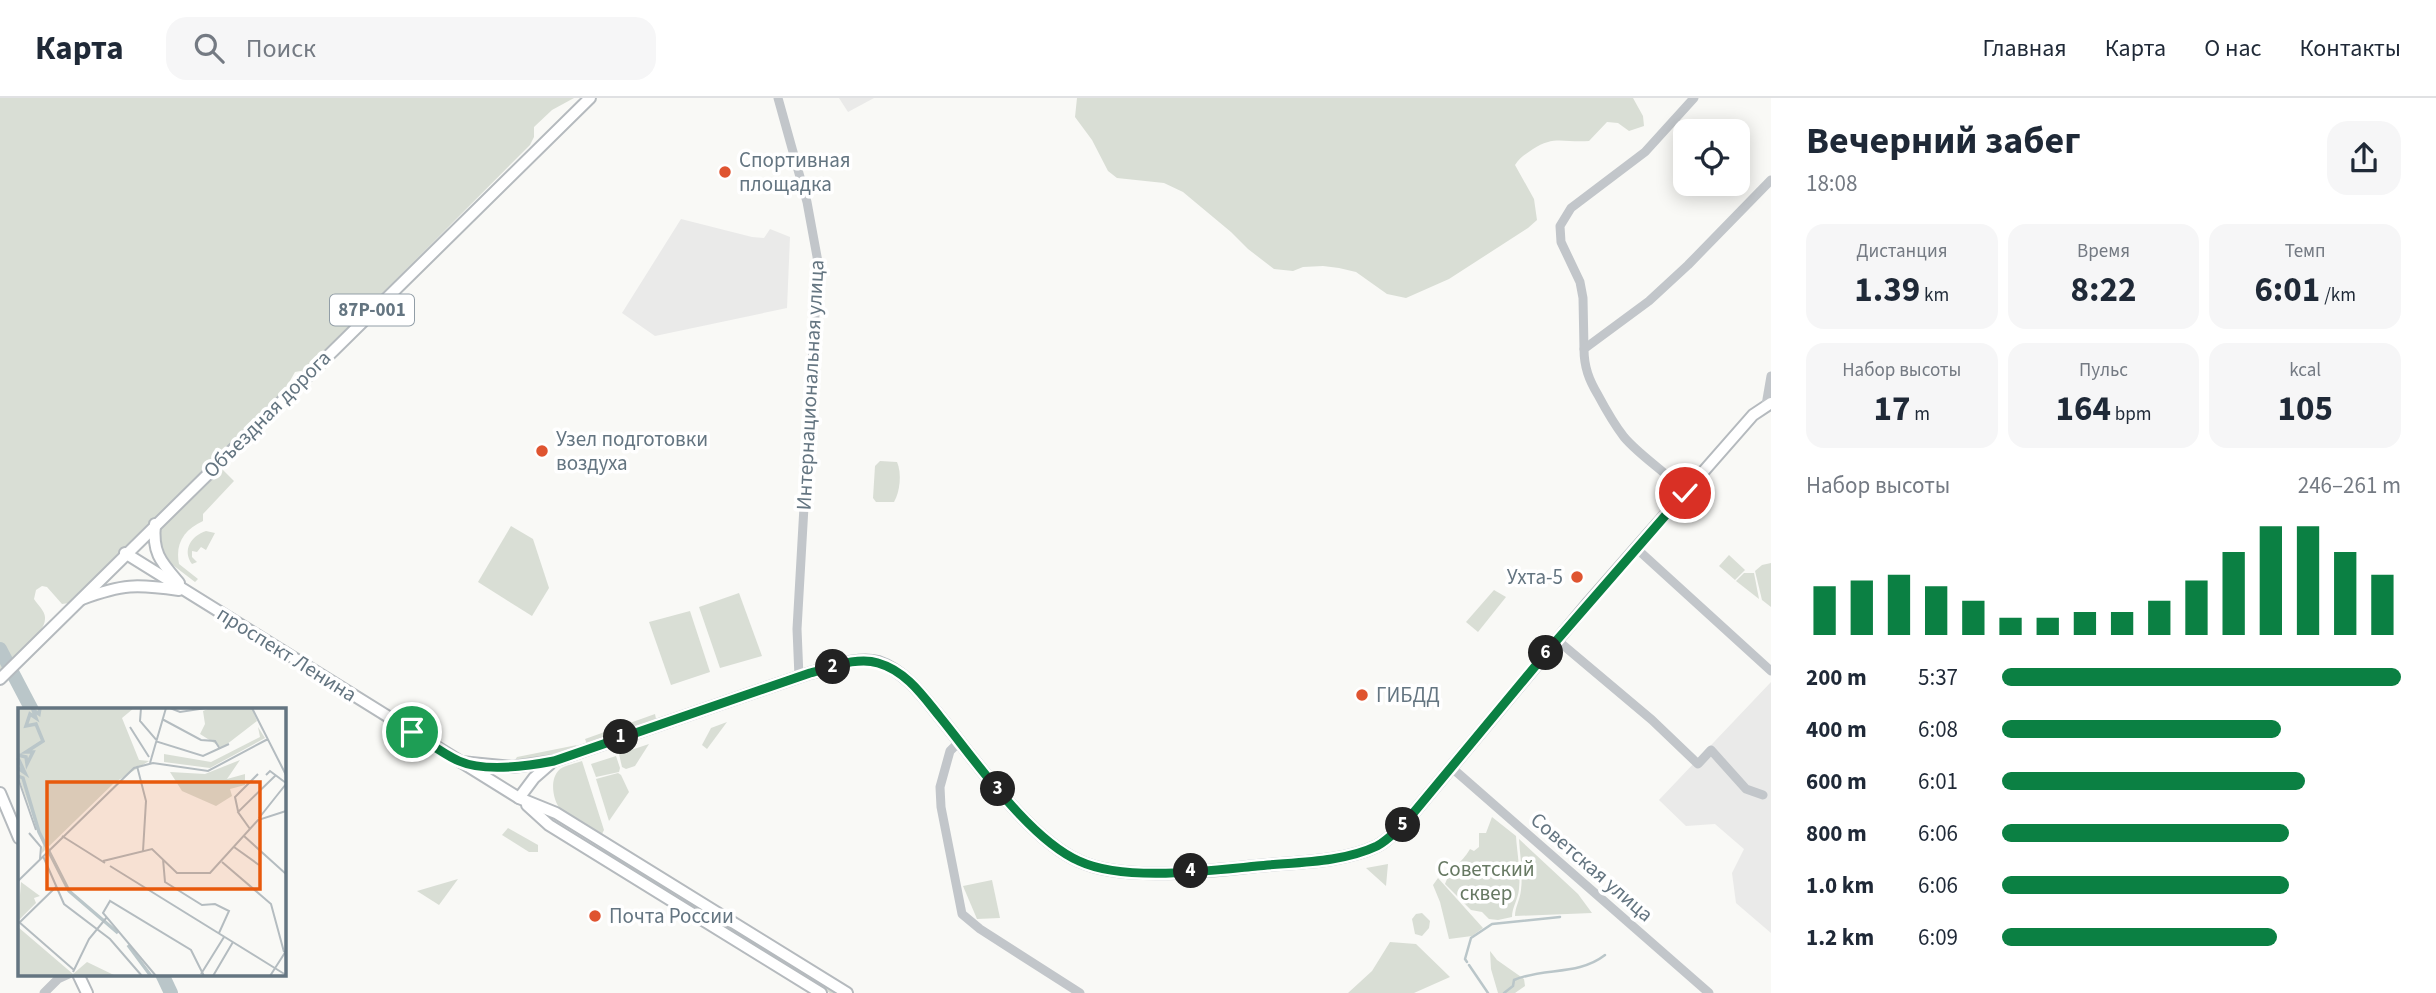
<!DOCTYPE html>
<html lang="ru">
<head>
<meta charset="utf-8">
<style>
	body { margin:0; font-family:"Source Sans 3",sans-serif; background:#f6f6f7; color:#1f2937; height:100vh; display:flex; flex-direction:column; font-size:26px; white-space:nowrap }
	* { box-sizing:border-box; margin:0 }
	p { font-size:23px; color:#747a83 }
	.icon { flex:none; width:38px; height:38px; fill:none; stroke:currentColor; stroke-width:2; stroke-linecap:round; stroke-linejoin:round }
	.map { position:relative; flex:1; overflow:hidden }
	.side { display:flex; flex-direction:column; background:#fff; width:665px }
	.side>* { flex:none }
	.fabs { position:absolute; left:1673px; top:21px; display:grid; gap:14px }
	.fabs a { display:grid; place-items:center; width:77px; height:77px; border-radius:14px; background:#fff; box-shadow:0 4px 18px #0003; font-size:35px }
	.pin { position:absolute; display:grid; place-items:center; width:60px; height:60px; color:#fff; margin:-30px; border:4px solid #fff; border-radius:50%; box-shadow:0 2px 7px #0007 }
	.km { position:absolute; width:35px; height:35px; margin:-18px; border-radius:50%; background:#222; color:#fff; font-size:19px; line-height:35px; text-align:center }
	.round { display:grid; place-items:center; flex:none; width:74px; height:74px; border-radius:21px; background:#f6f6f7 }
	.headline { display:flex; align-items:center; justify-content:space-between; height:119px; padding:0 35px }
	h1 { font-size:38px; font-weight:700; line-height:52px }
	.metrics { display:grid; grid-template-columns:repeat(3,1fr); gap:10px; height:119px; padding:7px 35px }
	.metrics div { display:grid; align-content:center; border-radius:18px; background:#f6f6f7; text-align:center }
	.metrics b { font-size:35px; font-weight:700 }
	.metrics small { font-size:19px; font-weight:400 }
	.metrics p { font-size:19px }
	.chart { height:196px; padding:14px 35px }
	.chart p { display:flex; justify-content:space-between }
	.chart svg { width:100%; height:126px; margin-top:7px; stroke:#0b8043; stroke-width:6 }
	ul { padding:0 35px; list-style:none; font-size:23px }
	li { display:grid; grid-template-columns:112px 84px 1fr; align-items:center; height:52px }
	li i { height:18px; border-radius:9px; background:#0b8043 }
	header { display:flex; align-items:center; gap:42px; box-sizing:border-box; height:98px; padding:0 35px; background:#fff; border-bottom:2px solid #e0e1e3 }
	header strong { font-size:33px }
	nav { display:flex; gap:38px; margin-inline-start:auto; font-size:24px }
	.search { width:490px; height:63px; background:#f6f6f7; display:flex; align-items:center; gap:18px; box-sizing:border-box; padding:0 24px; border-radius:21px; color:#747a83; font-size:26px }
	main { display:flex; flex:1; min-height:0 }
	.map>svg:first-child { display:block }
</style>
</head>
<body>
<header>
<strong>Карта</strong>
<div class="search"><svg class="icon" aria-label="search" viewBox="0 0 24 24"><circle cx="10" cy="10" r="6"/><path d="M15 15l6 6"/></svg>Поиск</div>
<nav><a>Главная</a><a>Карта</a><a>О нас</a><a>Контакты</a></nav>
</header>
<main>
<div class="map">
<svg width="1771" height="895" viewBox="0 0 1771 895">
	<rect width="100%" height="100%" fill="#f9f9f6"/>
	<!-- built -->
	<g fill="#eaeae9">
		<polygon points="839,0 874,0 848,14"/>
		<polygon points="681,121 752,139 764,140 770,131 790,139 787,210 655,238 622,215"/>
		<polygon points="1771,584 1771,835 1736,805 1732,775 1744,751 1715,726 1686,728 1659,702"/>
	</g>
	<!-- green -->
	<g fill="#d9ded5">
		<path d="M 0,0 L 574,0 L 552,12 L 534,29 L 534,39 L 530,47 L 306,272 L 295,274 L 286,290 L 69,505 L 62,506 L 47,489 L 42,488 L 36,492 L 34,501 C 38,507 46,514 45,521 C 45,536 11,563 0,574 Z"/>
		<path d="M 1077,0 L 1633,0 L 1643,18 L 1644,28 L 1629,33 L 1618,25 L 1607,24 L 1589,43 C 1565,45 1554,37 1533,51 C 1526,56 1520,59 1515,67 L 1534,101 L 1537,122 L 1528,130 L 1449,181 L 1406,200 L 1387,196 L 1356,174 L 1339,170 L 1323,168 L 1303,169 L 1293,173 L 1274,171 L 1248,151 L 1231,134 L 1183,94 L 1164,85 L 1117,80 L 1108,73 L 1092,42 L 1075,19 Z"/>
		<path d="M 880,363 L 897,364 C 902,375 900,394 894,404 L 876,404 L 873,400 L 875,368 Z"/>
		<path d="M 221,370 L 234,383 L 203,416 L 203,423 C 184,432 175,445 179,466 L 198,481 L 195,484 L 165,461 L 157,435 L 163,425 L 202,390 Z"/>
		<polygon points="511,428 533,441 549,490 532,518 478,484"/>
		<path d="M 206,433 L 215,435 L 206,452 L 201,449 L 197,454 L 192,453 L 192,459 L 197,464 L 192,466 C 182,452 191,438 206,433 Z"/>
		<polygon points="1729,457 1745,472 1735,482 1719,468"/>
		<polygon points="1771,465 1771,509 1762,502 1755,473 1762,467"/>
		<polygon points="1744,475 1754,475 1759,501 1736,483"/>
		<polygon points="1494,492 1506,499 1478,534 1466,524"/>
		<polygon points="739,495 762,558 720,570 699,509"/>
		<polygon points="690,513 710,574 671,587 649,524"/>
		<polygon points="655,616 656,621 587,646 585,641"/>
		<polygon points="727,624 707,651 702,647 711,630"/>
		<polygon points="649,646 635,668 626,671 622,669 619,656"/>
		<polygon points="577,647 574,650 532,662 515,664 515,662 517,659"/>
		<polygon points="616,658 620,670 619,674 596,679 591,666"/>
		<path d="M 582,663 L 604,732 L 602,736 L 561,712 C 553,703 549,682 559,672 C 564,667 575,666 582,663 Z"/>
		<polygon points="618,675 621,677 629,694 609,723 596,681"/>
		<path d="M 1492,719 L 1516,738 C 1517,755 1521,774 1519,791 C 1518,802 1512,809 1512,819 L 1498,822 L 1489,821 L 1482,814 L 1471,812 L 1445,786 C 1450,771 1462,765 1470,751 L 1474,753 L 1479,749 L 1479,735 L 1486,735 Z"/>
		<polygon points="508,730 538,747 538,754 529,754 502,737"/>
		<path d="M 1519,741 L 1578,796 L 1592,815 L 1515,818 C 1515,809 1520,802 1521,792 C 1523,775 1520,758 1519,741 Z"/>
		<polygon points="600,748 673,792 670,796 598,752"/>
		<polygon points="1388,766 1386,788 1366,770"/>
		<polygon points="1438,780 1483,830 1472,838 1449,841 1440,804 1433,787"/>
		<polygon points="458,781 439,807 417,793"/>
		<polygon points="992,782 1000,820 977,821 963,788"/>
		<polygon points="682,798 840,895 830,895 679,802"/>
		<polygon points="1422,815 1430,823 1429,830 1422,838 1415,836 1412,821 1416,816"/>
		<polygon points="1390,844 1416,846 1450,879 1414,895 1348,895 1372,873"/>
		<polygon points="1490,853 1497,862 1524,881 1525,888 1515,895 1498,895 1491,871"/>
	</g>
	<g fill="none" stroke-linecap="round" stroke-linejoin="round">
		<!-- stream -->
		<g stroke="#bac6c9" stroke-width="2.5">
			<polyline points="1467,864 1465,861 1471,840 1492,826 1560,819"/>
			<polyline points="1469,867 1488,895"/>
			<path d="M 1504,895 L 1513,888 L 1514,882 C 1544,869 1578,878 1605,857"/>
		</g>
		<!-- river -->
		<g stroke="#bac6c9" stroke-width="14">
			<polyline points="0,551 32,612"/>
			<polyline points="162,876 171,895"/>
		</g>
		<!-- major casing -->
		<g stroke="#b5babe" stroke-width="14">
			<g id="major">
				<path d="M 155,426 C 152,455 161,464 179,485"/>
				<polyline points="125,455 519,700 556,715 847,895"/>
				<path d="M 82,501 C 123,486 136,486 179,492"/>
				<polyline points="0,581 590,0"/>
				<path d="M 461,664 L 513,669 L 554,663 L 810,575 C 830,570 857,558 878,564 C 905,573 923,598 940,619 C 975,662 1029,741 1079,763 C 1123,784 1208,773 1257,768 C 1296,764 1341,765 1377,748 C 1387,743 1396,733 1405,725 L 1589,504 L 1753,317 L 1771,305"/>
				<polyline points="0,695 19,740"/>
				<polyline points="519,700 534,680 550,666"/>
				<polyline points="527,707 549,727 821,895"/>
				<polyline points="78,876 87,895"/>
			</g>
		</g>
		<!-- minor -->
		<g stroke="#c2c6ca" stroke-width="9">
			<polyline points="778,0 807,104 818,164 797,531 799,579"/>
			<polyline points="1584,251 1583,200 1580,184 1561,144 1560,128 1571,110 1645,54 1694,0"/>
			<polyline points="1766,307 1771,278"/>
			<path d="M 1685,395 C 1667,374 1642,360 1624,339 C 1614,326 1606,312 1598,297 C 1589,282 1584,269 1584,251 L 1649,203 L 1688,167 L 1771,82"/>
			<polyline points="1637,451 1771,573"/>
			<polyline points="1557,542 1652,622 1698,666 1711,652 1746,691 1763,697"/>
			<polyline points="960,643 950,653 940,689 941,709 962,816 980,831 1080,895"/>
			<polyline points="1452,670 1709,895"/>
			<polyline points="44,895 58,881 69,876"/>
		</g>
		<!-- major -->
		<use href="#major" stroke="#fff" stroke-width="10"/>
	</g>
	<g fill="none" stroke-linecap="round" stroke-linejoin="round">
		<!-- route casing -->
		<g stroke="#fff" stroke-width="14">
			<path id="route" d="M 412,634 C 427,643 443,656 459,663 C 484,674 528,668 554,663 L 810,575 C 830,570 857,558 878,565 C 906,573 923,598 940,619 C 975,662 1029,741 1079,763 C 1124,784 1207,773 1257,768 C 1296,764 1341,765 1377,748 C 1387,743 1396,733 1405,725 L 1557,542 L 1685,395"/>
		</g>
		<!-- route -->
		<use href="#route" stroke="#0b8043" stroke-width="9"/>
	</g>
	<!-- markers -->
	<g fill="#df5430" stroke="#fff" stroke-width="2.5">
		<circle cx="725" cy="74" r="7"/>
		<circle cx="542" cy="353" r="7"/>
		<circle cx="1577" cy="479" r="7"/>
		<circle cx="1362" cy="597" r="7"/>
		<circle cx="595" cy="818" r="7"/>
	</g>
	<g text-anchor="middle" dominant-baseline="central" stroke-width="7" stroke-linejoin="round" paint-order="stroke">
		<!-- shield labels -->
		<rect fill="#fff" stroke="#929ea7" stroke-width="2" x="330" y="196.5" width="84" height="31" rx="5"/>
		<g font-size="19" font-weight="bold" fill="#647581">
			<text x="372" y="212">87Р-001</text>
		</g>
		<!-- poi labels -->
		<g font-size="21" fill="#647581" stroke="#fff" text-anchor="start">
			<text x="739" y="62">Спортивная<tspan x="739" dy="24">площадка</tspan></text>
			<text x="556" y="341">Узел подготовки<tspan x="556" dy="24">воздуха</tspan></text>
			<text x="1563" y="479" text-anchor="end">Ухта-5</text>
			<text x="1376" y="597">ГИБДД</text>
			<text x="609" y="818">Почта России</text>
		</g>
		<!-- street labels -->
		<g font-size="21" fill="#647581" stroke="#fff">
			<text transform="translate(810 287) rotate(-87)">Интернациональная улица</text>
			<text transform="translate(267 316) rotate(-45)">Объездная дорога</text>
			<text transform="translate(287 556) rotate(32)">проспект Ленина</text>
			<text transform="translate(1592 769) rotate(41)">Советская улица</text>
		</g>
		<!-- park labels -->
		<g font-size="21" fill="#677963" stroke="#fff">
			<text x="1486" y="771">Советский<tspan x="1486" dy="24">сквер</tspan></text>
		</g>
	</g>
	<!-- overview -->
	<g transform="translate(18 610)">
		<rect width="268" height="268" fill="#f9f9f6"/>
		<path d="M 0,0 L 116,0 L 104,10 L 121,52 L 131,53 L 96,75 L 23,146 L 25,137 L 1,70 L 0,76 ZM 192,0 L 234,0 L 239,13 L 204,40 L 182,26 L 187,16 L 185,3 ZM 240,19 L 247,30 L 192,60 L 146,54 L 146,46 L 193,54 L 242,29 ZM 222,52 L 209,71 L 227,66 L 227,77 L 212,81 L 214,88 L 198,98 L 164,83 L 152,64 L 187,66 ZM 3,174 L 22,188 L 16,190 L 18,195 L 0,213 ZM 0,219 L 55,266 L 69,254 L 98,268 L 0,268 Z" fill="#d9ded5"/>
		<path fill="none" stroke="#bac6c9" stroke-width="3.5" d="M 0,47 L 8,49 L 9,56 L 15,44 L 8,44 L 25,33 L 18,16 L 8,18 L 12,6 L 18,10 L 15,2 L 21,6 L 22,0M 0,50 L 7,65 L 0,60M 0,68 L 5,70 L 21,124 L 51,183 L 100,225M 110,237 L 133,268"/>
		<path fill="none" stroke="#b4bcc0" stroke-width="2" d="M 123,0 L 122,13 L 140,34 L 185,48 L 211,36M 152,0 L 162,4 L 188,0M 234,0 L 268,67M 144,11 L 183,32 L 197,33 L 202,41M 112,19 L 131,49M 132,55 L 148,0M 119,58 L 128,93 L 125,143M 248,67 L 252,63 L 268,75M 0,70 L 18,122M 220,103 L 217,89 L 240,66M 241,110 L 268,76M 232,121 L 220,104 L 258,67M 11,125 L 23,139 L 22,151M 44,128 L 87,155M 226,128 L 268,166M 216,139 L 241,157M 25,148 L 46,196 L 92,231 L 124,268M 145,151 L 147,174 L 184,197 L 197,196 L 211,203 L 201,225M 85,153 L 134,141 L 159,165 L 192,165 L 240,112 L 268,103M 204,154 L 253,196 L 266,244M 92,158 L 268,267M 0,173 L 116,60 L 135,55 L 190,63 L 250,31M 1,214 L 56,262M 1,215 L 39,178M 55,264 L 71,231 L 89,209M 183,266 L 206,229M 138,268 L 85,205 L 92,193 L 173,242 L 186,268M 195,268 L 215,234M 252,268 L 268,243"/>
		<path fill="#e8590c" fill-opacity="0.15" stroke="#e8590c" stroke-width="3.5" d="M 29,74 L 242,74 L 242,181 L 29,181 Z"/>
		<rect width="268" height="268" fill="none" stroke="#647581" stroke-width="3.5"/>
	</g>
</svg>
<div class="fabs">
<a><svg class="icon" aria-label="locate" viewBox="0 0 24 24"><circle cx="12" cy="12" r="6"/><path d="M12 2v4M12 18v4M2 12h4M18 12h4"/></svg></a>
</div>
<div class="pin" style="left:412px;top:634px;background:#1e9e55"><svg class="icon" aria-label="arrive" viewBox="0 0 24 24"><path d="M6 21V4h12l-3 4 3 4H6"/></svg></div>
<div class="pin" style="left:1685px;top:395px;background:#d93025"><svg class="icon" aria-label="check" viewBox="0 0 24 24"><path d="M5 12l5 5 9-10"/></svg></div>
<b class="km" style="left:621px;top:639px">1</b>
<b class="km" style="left:833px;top:569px">2</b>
<b class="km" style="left:998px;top:691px">3</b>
<b class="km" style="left:1191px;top:773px">4</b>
<b class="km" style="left:1403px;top:727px">5</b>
<b class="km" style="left:1546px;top:555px">6</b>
</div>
<section class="side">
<div class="headline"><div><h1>Вечерний забег</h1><p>18:08</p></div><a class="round"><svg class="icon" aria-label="share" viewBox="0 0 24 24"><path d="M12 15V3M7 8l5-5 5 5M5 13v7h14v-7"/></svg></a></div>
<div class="metrics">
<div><p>Дистанция</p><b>1.39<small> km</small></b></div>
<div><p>Время</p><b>8:22</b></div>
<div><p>Темп</p><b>6:01<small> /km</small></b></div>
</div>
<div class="metrics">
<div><p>Набор высоты</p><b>17<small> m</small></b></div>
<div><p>Пульс</p><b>164<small> bpm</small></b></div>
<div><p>kcal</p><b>105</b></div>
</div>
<div class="chart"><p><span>Набор высоты</span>246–261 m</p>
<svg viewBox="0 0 160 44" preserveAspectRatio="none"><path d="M5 44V27M15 44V25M25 44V23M35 44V27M45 44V32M55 44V38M65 44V38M75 44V36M85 44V36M95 44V32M105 44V25M115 44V15M125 44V6M135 44V6M145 44V15M155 44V23"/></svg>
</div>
<ul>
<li><b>200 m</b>5:37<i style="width:100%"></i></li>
<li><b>400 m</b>6:08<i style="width:70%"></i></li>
<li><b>600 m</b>6:01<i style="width:76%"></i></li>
<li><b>800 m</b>6:06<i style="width:72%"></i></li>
<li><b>1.0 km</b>6:06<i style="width:72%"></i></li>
<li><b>1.2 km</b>6:09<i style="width:69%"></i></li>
</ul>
</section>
</main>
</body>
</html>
